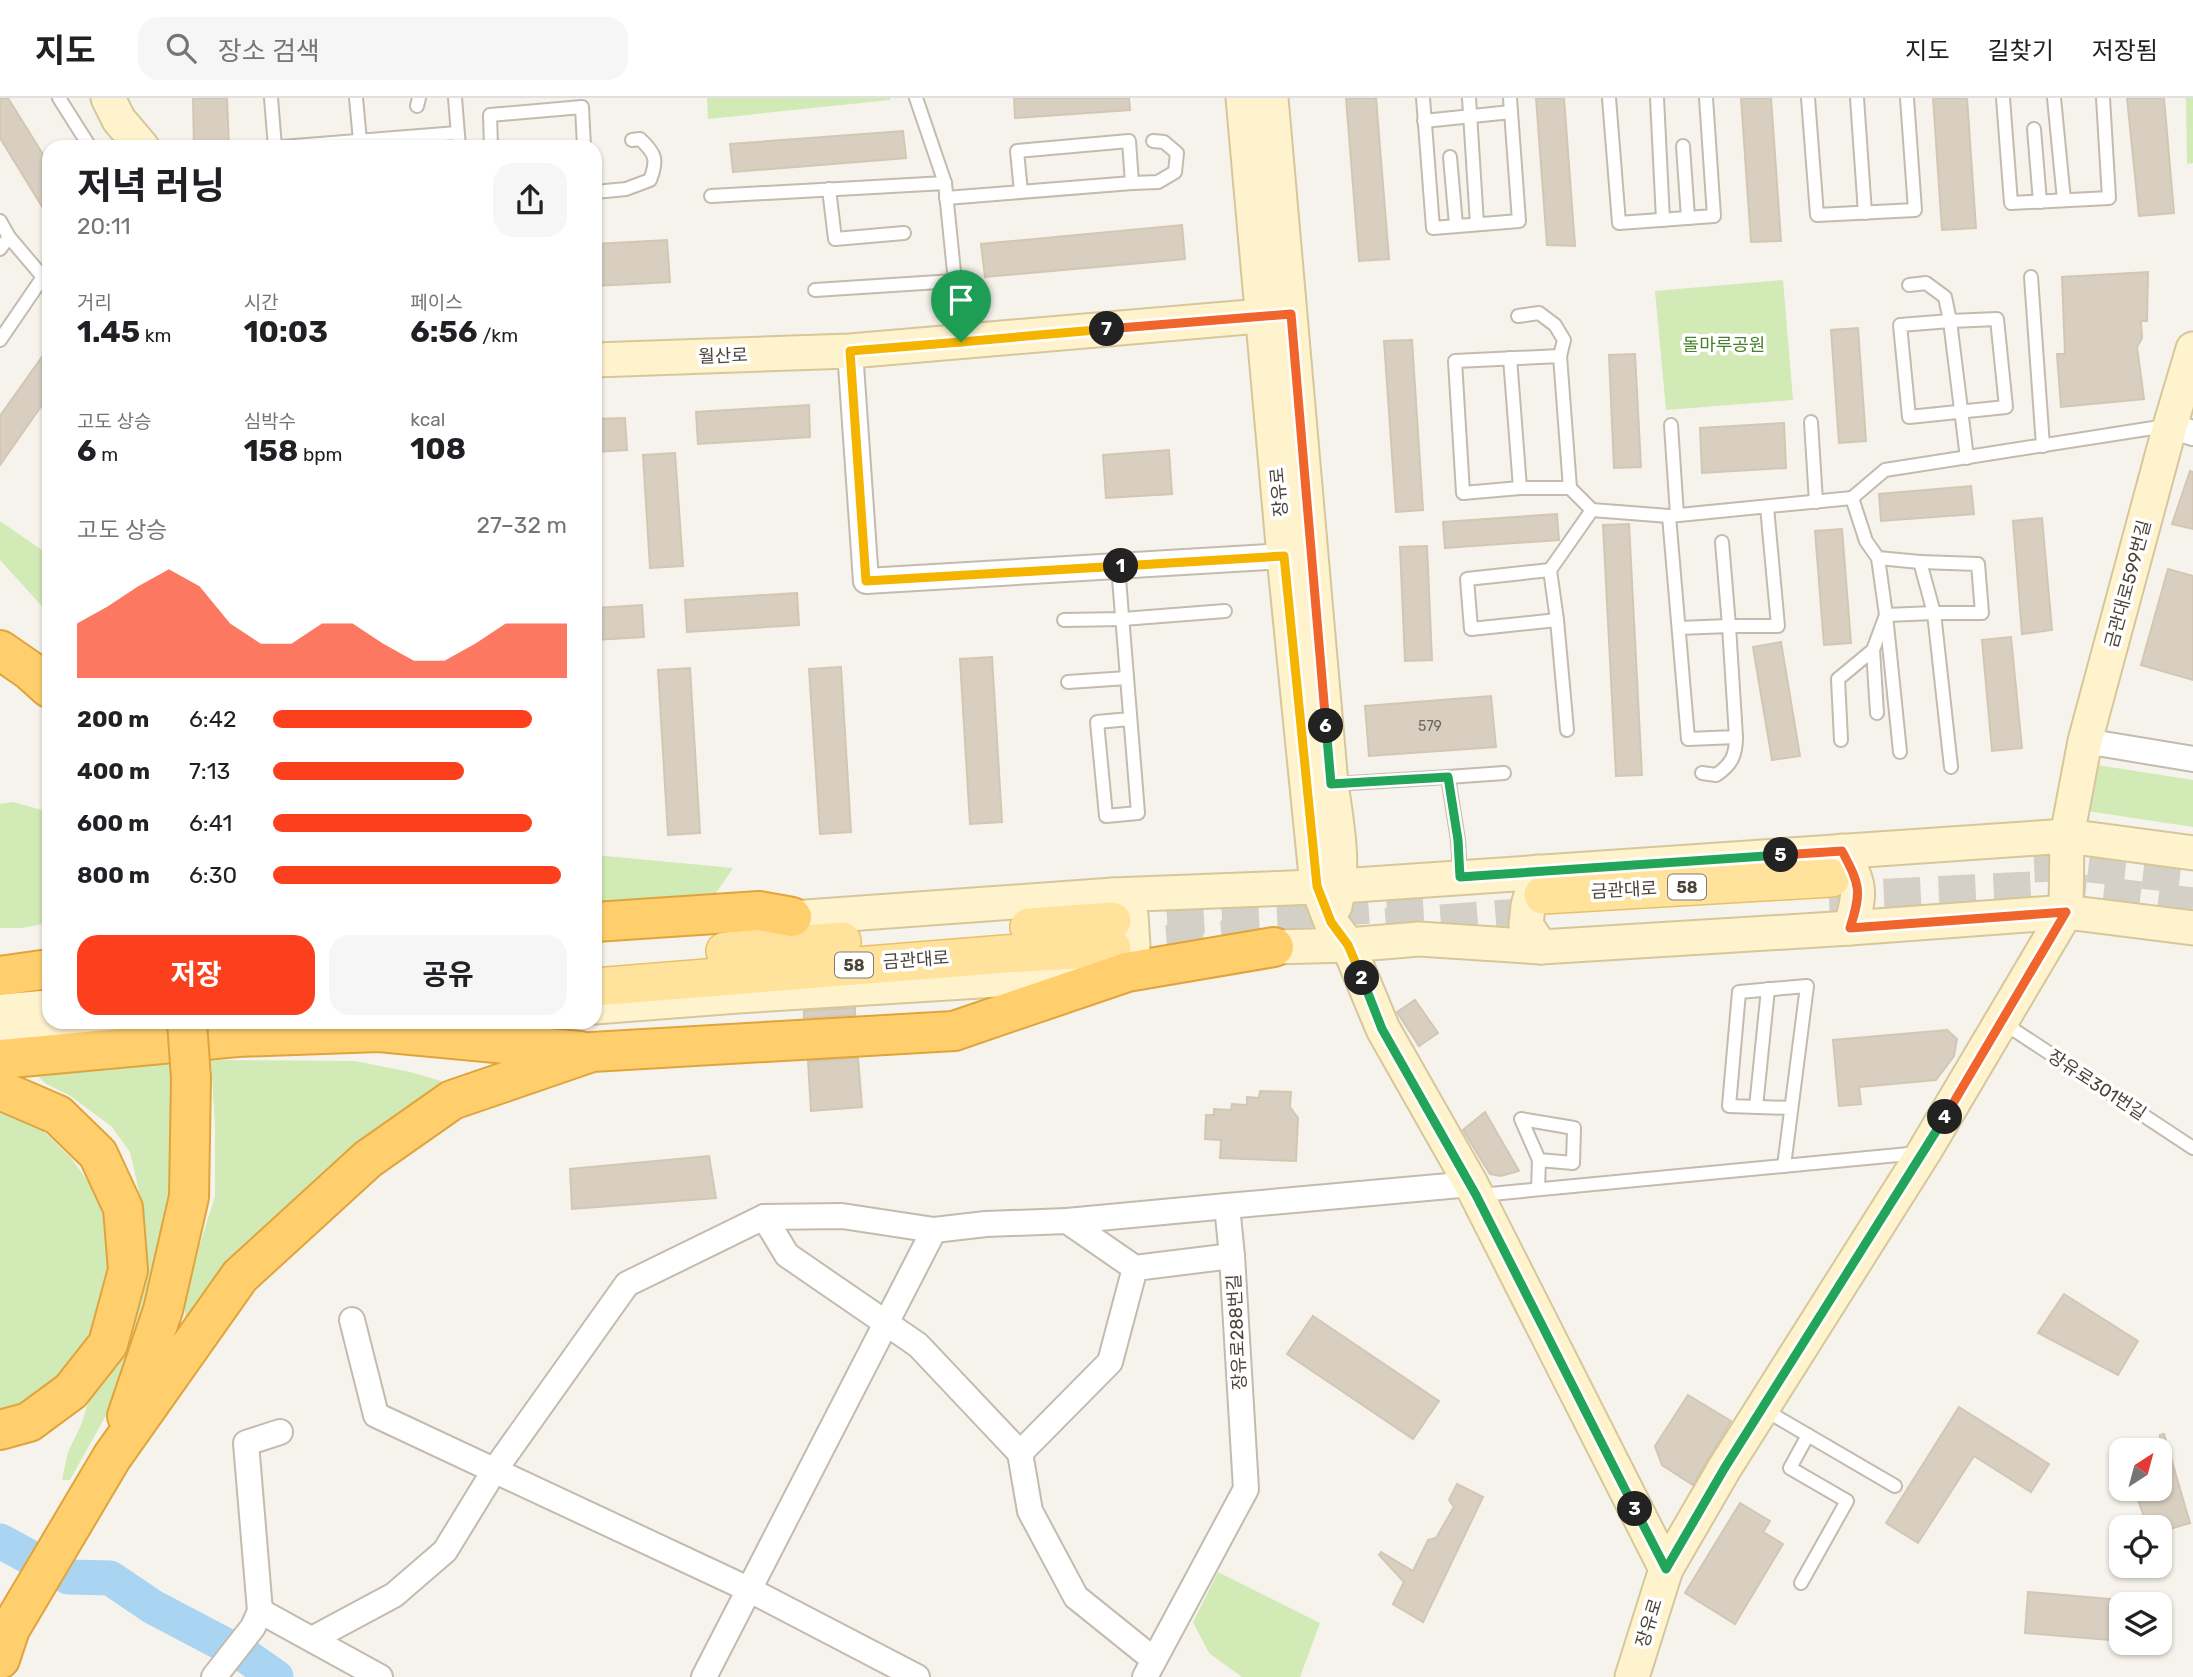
<!DOCTYPE html>
<html lang="ko">
<head>
<meta charset="utf-8">
<style>
	body { margin:0; font-family:Rubik,"Noto Sans KR",sans-serif; background:#f6f6f6; color:#202124; height:100vh; display:flex; flex-direction:column; font-size:26px; white-space:nowrap }
	* { box-sizing:border-box; margin:0 }
	p { font-size:23px; color:#757577 }
	.icon { flex:none; width:38px; height:38px; fill:none; stroke:currentColor; stroke-width:2; stroke-linecap:round; stroke-linejoin:round }
	.map { position:relative; flex:1; overflow:hidden }
	.sheet { position:absolute; left:42px; top:42px; width:560px; height:889px; display:flex; flex-direction:column; background:#fff; border-radius:21px; box-shadow:0 2px 5px #0004 }
	.sheet>* { flex:none }
	.needle { width:46px; rotate:36deg }
	.fabs { position:absolute; left:2109px; top:1340px; display:grid; gap:14px }
	.fabs a { display:grid; place-items:center; width:63px; height:63px; border-radius:14px; background:#fff; box-shadow:0 2px 5px #0004; font-size:35px }
	.pin { position:absolute; display:grid; place-items:center; width:60px; height:60px; color:#fff; margin:-72px -30px; border-radius:50% 50% 50% 0; rotate:-45deg; box-shadow:0 0 7px #0007 }
	.pin .icon { rotate:45deg }
	.km { position:absolute; width:35px; height:35px; margin:-18px; border-radius:50%; background:#222; color:#fff; font-size:19px; line-height:35px; text-align:center }
	.round { display:grid; place-items:center; flex:none; width:74px; height:74px; border-radius:21px; background:#f6f6f6 }
	.headline { display:flex; align-items:center; justify-content:space-between; height:119px; padding:0 35px }
	h1 { font-size:38px; font-weight:700; line-height:52px }
	.stats { display:grid; grid-template-columns:repeat(3,1fr); gap:10px; height:119px; padding:7px 35px }
	.stats div { display:grid; align-content:center }
	.stats b { font-size:30px; font-weight:700 }
	.stats small { font-size:19px; font-weight:400 }
	.stats p { font-size:19px }
	.chart { height:196px; padding:14px 35px }
	.chart p { display:flex; justify-content:space-between }
	.chart svg { width:100%; height:126px; margin-top:7px; fill:#fc3f1d; opacity:.7 }
	.button { display:flex; gap:14px; margin-top:auto; padding:14px 35px }
	.button a { flex:1; height:80px; border-radius:21px; background:#fc3f1d; color:#fff; font-size:28px; font-weight:700; line-height:80px; text-align:center }
	.button a+a { background:#f6f6f6; color:#202124 }
	ul { padding:0 35px; list-style:none; font-size:23px }
	li { display:grid; grid-template-columns:112px 84px 1fr; align-items:center; height:52px }
	li i { height:18px; border-radius:9px; background:#fc3f1d }
	header { display:flex; align-items:center; gap:42px; box-sizing:border-box; height:98px; padding:0 35px; background:#fff; border-bottom:2px solid #e0e0e0 }
	header strong { font-size:33px }
	nav { display:flex; gap:38px; margin-inline-start:auto; font-size:24px }
	.search { width:490px; height:63px; background:#f6f6f6; display:flex; align-items:center; gap:18px; box-sizing:border-box; padding:0 24px; border-radius:21px; color:#757577; font-size:26px }
	.map>svg:first-child { display:block }
</style>
</head>
<body>
<header>
<strong>지도</strong>
<div class="search"><svg class="icon" aria-label="search" viewBox="0 0 24 24"><circle cx="10" cy="10" r="6"/><path d="M15 15l6 6"/></svg>장소 검색</div>
<nav><a>지도</a><a>길찾기</a><a>저장됨</a></nav>
</header>
<div class="map">
<svg width="2193" height="1579" viewBox="0 0 2193 1579">
	<rect width="100%" height="100%" fill="#f6f3ec"/>
	<!-- green -->
	<g fill="#d2eab5">
		<polygon points="707,0 890,0 890,2 708,21"/>
		<polygon points="2186,0 2193,0 2193,65 2187,66"/>
		<polygon points="1783,182 1793,302 1666,312 1655,193"/>
		<polygon points="0,423 49,457 49,516 0,462"/>
		<polygon points="2097,667 2193,682 2193,729 2087,713 2091,679"/>
		<polygon points="13,704 49,714 49,825 21,830 0,830 0,706"/>
		<polygon points="595,757 733,770 712,801 595,810"/>
		<polygon points="165,961 171,971 179,1040 175,1092 125,1283 70,1382 62,1382 68,1354 81,1327 89,1302 118,1253 144,1150 142,1106 130,1054 111,1028 69,997 46,986 35,975"/>
		<polygon points="211,962 355,963 410,974 448,985 187,1225 184,1210 200,1146 215,1098 215,1028"/>
		<polygon points="0,1014 11,1014 35,1025 71,1060 93,1090 111,1137 111,1173 93,1244 42,1296 0,1315"/>
		<polygon points="1218,1474 1320,1525 1300,1579 1242,1579 1209,1555 1193,1524"/>
	</g>
	<g fill="none" stroke-linecap="round" stroke-linejoin="round">
		<!-- river -->
		<g stroke="#a9d4f2" stroke-width="35">
			<polyline points="0,1443 35,1462"/>
			<polyline points="68,1479 110,1480 153,1509 246,1558 276,1579"/>
		</g>
	</g>
	<!-- building -->
	<g fill="#d8cfc1" stroke="#d3c7b4" stroke-width="2">
		<polygon points="0,0 8,0 49,66 49,120 0,40"/>
		<polygon points="193,0 227,0 229,49 194,49"/>
		<polygon points="1014,0 1129,0 1130,12 1015,20"/>
		<polygon points="1346,0 1376,0 1389,161 1359,163"/>
		<polygon points="1536,0 1564,0 1575,148 1547,147"/>
		<polygon points="1741,0 1771,0 1781,143 1751,144"/>
		<polygon points="1933,0 1967,0 1976,130 1942,132"/>
		<polygon points="2127,0 2164,0 2174,115 2139,118"/>
		<polygon points="903,33 906,60 733,74 730,46"/>
		<polygon points="1182,127 1185,161 985,179 981,146"/>
		<polygon points="667,142 670,184 595,188 595,146"/>
		<polygon points="2148,174 2147,223 2141,223 2142,240 2137,249 2144,301 2061,309 2057,256 2065,256 2062,179"/>
		<polygon points="1858,230 1866,343 1839,345 1831,232"/>
		<polygon points="1412,242 1423,412 1396,414 1384,243"/>
		<polygon points="49,249 49,297 0,367 0,318"/>
		<polygon points="1635,256 1641,369 1614,370 1609,257"/>
		<polygon points="809,307 810,339 698,346 696,314"/>
		<polygon points="625,320 627,352 595,354 595,321"/>
		<polygon points="1784,325 1786,370 1702,375 1700,330"/>
		<polygon points="1169,352 1172,396 1106,400 1103,357"/>
		<polygon points="675,355 683,468 650,470 643,357"/>
		<polygon points="2190,373 2193,374 2193,431 2172,426"/>
		<polygon points="1971,388 1974,416 1881,423 1879,396"/>
		<polygon points="1557,416 1559,442 1445,450 1443,424"/>
		<polygon points="2042,420 2052,532 2022,536 2013,423"/>
		<polygon points="1629,426 1642,677 1616,678 1603,427"/>
		<polygon points="1842,431 1851,545 1824,547 1815,433"/>
		<polygon points="1427,448 1432,562 1405,563 1400,449"/>
		<polygon points="2168,471 2193,478 2193,582 2141,567"/>
		<polygon points="797,495 799,527 687,534 685,502"/>
		<polygon points="642,507 644,539 595,542 595,510"/>
		<polygon points="2011,539 2022,650 1992,653 1982,542"/>
		<polygon points="1781,544 1800,658 1772,662 1753,549"/>
		<polygon points="992,559 1002,724 970,726 960,561"/>
		<polygon points="841,569 851,734 820,736 809,571"/>
		<polygon points="690,570 700,735 668,737 658,572"/>
		<polygon points="1491,598 1496,649 1369,658 1365,608"/>
		<polygon points="1415,902 1438,935 1419,948 1397,914"/>
		<polygon points="855,910 855,917 804,920 804,913"/>
		<polygon points="1947,932 1957,941 1954,958 1936,982 1859,989 1861,1006 1839,1008 1833,942"/>
		<polygon points="858,960 862,1009 811,1013 808,963"/>
		<polygon points="1260,993 1291,994 1290,1009 1298,1020 1296,1063 1220,1060 1221,1042 1205,1041 1206,1017 1214,1017 1214,1011 1231,1012 1232,1006 1247,1007 1247,999 1259,1000"/>
		<polygon points="1485,1014 1519,1073 1501,1078 1490,1076 1463,1032"/>
		<polygon points="709,1058 716,1100 572,1111 570,1071"/>
		<polygon points="2064,1196 2138,1243 2118,1277 2038,1235"/>
		<polygon points="1313,1218 1439,1303 1413,1341 1287,1256"/>
		<polygon points="1688,1297 1731,1323 1693,1387 1662,1367 1655,1348"/>
		<polygon points="1959,1309 2049,1366 2031,1394 1974,1358 1918,1445 1886,1425"/>
		<polygon points="2164,1336 2190,1425 2160,1434 2160,1430 2148,1430 2134,1391 2160,1391 2160,1337"/>
		<polygon points="1457,1386 1483,1399 1423,1524 1393,1506 1404,1484 1379,1457 1381,1454 1413,1473 1428,1442 1436,1440 1454,1409 1449,1402"/>
		<polygon points="1740,1405 1770,1423 1763,1434 1783,1446 1735,1526 1685,1495"/>
		<polygon points="2028,1494 2121,1502 2121,1543 2025,1535"/>
	</g>
	<g fill="none" stroke-linecap="round" stroke-linejoin="round">
		<!-- primary-tunnel -->
		<g stroke="#d4d0c8" stroke-width="37" stroke-dasharray="37 18" stroke-linecap="butt">
			<polyline points="2034,766 2072,764 2193,778"/>
			<polyline points="1829,802 2049,791 2193,808"/>
			<polyline points="1112,823 1423,804"/>
			<polyline points="1386,829 1545,817"/>
			<polyline points="1112,850 1237,840"/>
		</g>
		<!-- lane casing -->
		<g stroke="#c2bbae" stroke-width="16">
			<g id="lane">
				<polyline points="59,0 90,49"/>
				<polyline points="271,0 275,49"/>
				<polyline points="356,0 360,43"/>
				<polyline points="455,0 459,49"/>
				<polyline points="916,0 945,85 961,243"/>
				<polyline points="1423,0 1433,130 1519,123 1510,0"/>
				<polyline points="1469,0 1477,126"/>
				<polyline points="1609,0 1619,125 1714,118 1706,0"/>
				<polyline points="1657,0 1663,122"/>
				<polyline points="1808,0 1817,117 1915,112 1907,0"/>
				<polyline points="1857,0 1865,115"/>
				<polyline points="2003,0 2011,105 2109,100 2103,0"/>
				<polyline points="2054,0 2064,102"/>
				<polyline points="417,8 419,0"/>
				<polyline points="1424,23 1511,14"/>
				<polyline points="2034,31 2040,104"/>
				<polyline points="1683,48 1688,120"/>
				<polyline points="282,49 457,35"/>
				<polyline points="491,49 490,17 582,9 584,49"/>
				<polyline points="1450,59 1456,127"/>
				<polyline points="1132,85 1158,84 1175,74 1177,55 1164,44 1153,43"/>
				<polyline points="829,91 835,141 904,135"/>
				<path d="M 595,94 L 626,91 L 650,82 C 658,62 656,56 640,41 L 632,42"/>
				<polyline points="711,98 945,85"/>
				<polyline points="946,100 1132,85 1129,43 1017,53 1021,94"/>
				<polyline points="0,123 9,139 43,179 0,242"/>
				<polyline points="0,151 9,139"/>
				<polyline points="2031,179 2043,348"/>
				<polyline points="1909,187 1926,185 1945,199 1950,223 1900,227 1909,319 2006,309 1997,221 1950,223 1967,360"/>
				<polyline points="815,192 954,183"/>
				<polyline points="1518,218 1539,215 1555,227 1564,242 1560,258"/>
				<polyline points="1510,260 1520,390"/>
				<polyline points="1811,324 1816,404"/>
				<polyline points="1671,327 1677,417"/>
				<polyline points="1570,390 1520,390 1463,395 1455,263 1560,258 1570,390 1592,412 1669,418"/>
				<polyline points="1722,444 1729,528 1778,528 1767,409"/>
				<polyline points="1878,460 1886,517 1900,654"/>
				<polyline points="1118,468 1138,715 1106,718 1097,624 1130,621"/>
				<polyline points="1550,472 1467,481 1471,531 1557,522"/>
				<polyline points="1064,522 1123,521 1225,513"/>
				<polyline points="1679,530 1729,528 1736,639 1688,641 1669,418 1852,400"/>
				<polyline points="1873,552 1877,615"/>
				<polyline points="1068,584 1127,580"/>
				<polyline points="1567,632 1557,522 1550,472 1592,412"/>
				<polyline points="1841,642 1838,581 1873,552 1886,517 1934,515 1982,515 1978,466 1920,464"/>
				<polyline points="1951,669 1934,515 1920,464 1878,460 1866,443 1852,400 1885,372 2166,328"/>
				<path d="M 1702,675 L 1716,677 C 1731,667 1736,658 1736,639"/>
				<polyline points="1448,679 1504,675"/>
				<polyline points="1333,686 1448,679 1458,742 1460,779"/>
				<polyline points="2002,924 2193,1050"/>
				<polyline points="1756,1009 1768,891"/>
				<polyline points="1784,1068 1807,888 1739,894 1729,1008 1791,1010"/>
				<polyline points="1538,1091 1539,1062 1521,1021 1574,1030 1573,1065 1539,1062"/>
				<polyline points="1480,1097 1919,1055"/>
				<polyline points="1763,1311 1895,1388"/>
				<polyline points="1801,1485 1847,1403 1790,1370 1808,1337"/>
			</g>
		</g>
		<!-- street casing -->
		<g stroke="#c2bbae" stroke-width="28">
			<g id="street">
				<polyline points="850,253 866,483 1284,458"/>
				<polyline points="2170,328 2193,335"/>
				<polyline points="2085,643 2193,661"/>
				<polyline points="1067,1123 1227,1108"/>
				<polyline points="1135,1170 1110,1264 1020,1355 918,1247 787,1157 764,1119 842,1118 934,1132 986,1126 1067,1123 1135,1170 1232,1158"/>
				<polyline points="352,1222 376,1317 748,1491 917,1579"/>
				<polyline points="1020,1355 1030,1413 1076,1499 1153,1561"/>
				<polyline points="260,1513 380,1579"/>
				<polyline points="312,1541 394,1497 445,1453 494,1373 627,1186 764,1119"/>
				<polyline points="214,1579 253,1529 260,1513 246,1345 280,1334"/>
				<polyline points="704,1579 934,1132"/>
				<polyline points="1145,1579 1246,1391 1232,1158 1227,1108 1471,1086"/>
			</g>
		</g>
		<!-- secondary casing -->
		<g stroke="#d6c79b" stroke-width="37">
			<g id="secondary">
				<polyline points="108,0 119,22 142,49"/>
				<polyline points="1243,0 1284,458 1317,788 1331,824 1348,847 1383,931 1471,1086 1666,1471"/>
				<path d="M 1271,0 L 1331,686 C 1337,727 1345,767 1335,808"/>
				<polyline points="595,262 850,253 1284,216"/>
				<path d="M 1842,753 C 1860,787 1862,793 1850,830"/>
				<polyline points="1537,774 1528,808 1526,827 1541,849"/>
				<polyline points="764,822 1113,797 1340,788 2067,738 2193,755"/>
				<polyline points="1274,849 1348,847 1419,841 1541,849 1850,830 2066,814 2193,830"/>
				<polyline points="595,909 738,898 1127,874 1133,848 1131,817 1113,797"/>
				<polyline points="0,913 49,909"/>
				<polyline points="0,937 149,924"/>
				<polyline points="1632,1579 1666,1471 1724,1371 1924,1054 2066,814 2067,738 2085,643 2170,328 2193,251"/>
			</g>
		</g>
		<!-- primary casing -->
		<g stroke="#e6c16a" stroke-width="40">
			<g id="primary">
				<polyline points="1543,797 1831,780"/>
				<polyline points="1029,829 1112,823"/>
				<polyline points="725,853 842,843"/>
				<polyline points="595,889 1005,856 1112,850"/>
			</g>
		</g>
		<!-- highway casing -->
		<g stroke="#e0a43c" stroke-width="42">
			<g id="highway">
				<polyline points="0,552 29,572 49,590"/>
				<polyline points="595,824 759,813 792,819"/>
				<polyline points="0,878 49,871"/>
				<polyline points="0,961 237,939 379,934 580,953"/>
				<polyline points="0,992 58,1017 98,1056 123,1110 128,1172 108,1246 71,1293 29,1324 0,1332"/>
				<polyline points="127,1318 163,1212 189,1099 191,980"/>
				<polyline points="0,1561 10,1531 112,1359 240,1178 368,1061 452,1002 592,954 954,933 1127,874 1274,849"/>
			</g>
		</g>
		<!-- lane -->
		<use href="#lane" stroke="#fff" stroke-width="12"/>
		<!-- street -->
		<use href="#street" stroke="#fff" stroke-width="24"/>
		<!-- secondary -->
		<use href="#secondary" stroke="#fff3cd" stroke-width="33"/>
		<!-- primary -->
		<use href="#primary" stroke="#ffe39c" stroke-width="37"/>
		<!-- highway -->
		<use href="#highway" stroke="#ffcf6e" stroke-width="38"/>
		<!-- highway-bridge casing -->
		<g stroke="#e0a43c" stroke-width="42" stroke-linecap="butt">
			<polyline id="highway-bridge" points="187,924 191,980"/>
		</g>
		<!-- highway-bridge -->
		<use href="#highway-bridge" stroke="#ffcf6e" stroke-width="38"/>
	</g>
	<g fill="none" stroke-linecap="round" stroke-linejoin="round">
		<!-- split-1 casing -->
		<g stroke="#fff" stroke-width="14">
			<polyline id="split-1" points="961,244 850,253 866,483 1121,468"/>
		</g>
		<!-- split-2 casing -->
		<g stroke="#fff" stroke-width="14">
			<polyline id="split-2" points="1121,468 1284,458 1317,788 1331,824 1348,847 1362,880"/>
		</g>
		<!-- split-3 casing -->
		<g stroke="#fff" stroke-width="14">
			<polyline id="split-3" points="1362,880 1382,931 1476,1097 1635,1411"/>
		</g>
		<!-- split-4 casing -->
		<g stroke="#fff" stroke-width="14">
			<polyline id="split-4" points="1635,1411 1666,1471 1724,1371 1945,1019"/>
		</g>
		<!-- split-5 casing -->
		<g stroke="#fff" stroke-width="14">
			<path id="split-5" d="M 1781,757 L 1842,753 C 1860,787 1862,793 1850,830 L 2066,814 L 1945,1019"/>
		</g>
		<!-- split-6 casing -->
		<g stroke="#fff" stroke-width="14">
			<polyline id="split-6" points="1326,628 1331,686 1448,679 1458,742 1460,779 1781,757"/>
		</g>
		<!-- split-7 casing -->
		<g stroke="#fff" stroke-width="14">
			<polyline id="split-7" points="1107,231 1291,216 1326,628"/>
		</g>
		<!-- split-8 casing -->
		<g stroke="#fff" stroke-width="14">
			<polyline id="split-8" points="961,244 1107,231"/>
		</g>
		<!-- split-1 -->
		<use href="#split-1" stroke="#f5b400" stroke-width="9"/>
		<!-- split-2 -->
		<use href="#split-2" stroke="#f5b400" stroke-width="9"/>
		<!-- split-3 -->
		<use href="#split-3" stroke="#22a559" stroke-width="9"/>
		<!-- split-4 -->
		<use href="#split-4" stroke="#22a559" stroke-width="9"/>
		<!-- split-5 -->
		<use href="#split-5" stroke="#f0652b" stroke-width="9"/>
		<!-- split-6 -->
		<use href="#split-6" stroke="#22a559" stroke-width="9"/>
		<!-- split-7 -->
		<use href="#split-7" stroke="#f0652b" stroke-width="9"/>
		<!-- split-8 -->
		<use href="#split-8" stroke="#f5b400" stroke-width="9"/>
	</g>
	<g text-anchor="middle" dominant-baseline="central" stroke-width="7" stroke-linejoin="round" paint-order="stroke">
		<!-- number labels -->
		<g font-size="14" fill="#6e675b">
			<text x="1430" y="628">579</text>
		</g>
		<!-- shield labels -->
		<g fill="#fff" stroke="#817c74" stroke-width="2">
			<rect x="1668" y="776.5" width="38" height="25" rx="5"/>
			<rect x="835" y="854.5" width="38" height="25" rx="5"/>
		</g>
		<g font-size="16" font-weight="bold" fill="#4b4439">
			<text x="1687" y="789">58</text>
			<text x="854" y="867">58</text>
		</g>
		<!-- park labels -->
		<g font-size="18" fill="#4a7f2a" stroke="#fff">
			<text x="1724" y="247">돌마루공원</text>
		</g>
		<!-- street labels -->
		<g font-size="18" fill="#4b4439" stroke="#fff">
			<text transform="translate(723 258) rotate(-2)">월산로</text>
			<text transform="translate(1279 394) rotate(-95)">장유로</text>
			<text transform="translate(2128 486) rotate(-75)">금관대로599번길</text>
			<text transform="translate(1624 792) rotate(-3)">금관대로</text>
			<text transform="translate(916 862) rotate(-4)">금관대로</text>
			<text transform="translate(2097 987) rotate(33)">장유로301번길</text>
			<text transform="translate(1237 1234) rotate(-93)">장유로288번길</text>
			<text transform="translate(1649 1525) rotate(-73)">장유로</text>
		</g>
	</g>
</svg>
<div class="fabs">
<a><svg class="needle" viewBox="-14 -14 28 28"><path d="M0-13l5 13h-10z" fill="#e53935"/><path d="M0 13l5-13h-10z" fill="#757577"/></svg></a>
<a><svg class="icon" aria-label="locate" viewBox="0 0 24 24"><circle cx="12" cy="12" r="6"/><path d="M12 2v4M12 18v4M2 12h4M18 12h4"/></svg></a>
<a><svg class="icon" aria-label="layers" viewBox="0 0 24 24"><path d="M12 4l9 5-9 5-9-5zM3 14l9 5 9-5"/></svg></a>
</div>
<div class="pin" style="left:961px;top:244px;background:#1e9e55"><svg class="icon" aria-label="arrive" viewBox="0 0 24 24"><path d="M6 21V4h12l-3 4 3 4H6"/></svg></div>
<b class="km" style="left:1121px;top:468px">1</b>
<b class="km" style="left:1362px;top:880px">2</b>
<b class="km" style="left:1635px;top:1411px">3</b>
<b class="km" style="left:1945px;top:1019px">4</b>
<b class="km" style="left:1781px;top:757px">5</b>
<b class="km" style="left:1326px;top:628px">6</b>
<b class="km" style="left:1107px;top:231px">7</b>
<section class="sheet">
<div class="headline"><div><h1>저녁 러닝</h1><p>20:11</p></div><a class="round"><svg class="icon" aria-label="share" viewBox="0 0 24 24"><path d="M12 15V3M7 8l5-5 5 5M5 13v7h14v-7"/></svg></a></div>
<div class="stats">
<div><p>거리</p><b>1.45<small> km</small></b></div>
<div><p>시간</p><b>10:03</b></div>
<div><p>페이스</p><b>6:56<small> /km</small></b></div>
</div>
<div class="stats">
<div><p>고도 상승</p><b>6<small> m</small></b></div>
<div><p>심박수</p><b>158<small> bpm</small></b></div>
<div><p>kcal</p><b>108</b></div>
</div>
<div class="chart"><p><span>고도 상승</span>27–32 m</p>
<svg viewBox="0 0 160 44" preserveAspectRatio="none"><path d="M0 44V25L10 19L20 12L30 6L40 12L50 25L60 32L70 32L80 25L90 25L100 32L110 38L120 38L130 32L140 25L150 25L160 25V44z"/></svg>
</div>
<ul>
<li><b>200 m</b>6:42<i style="width:88%"></i></li>
<li><b>400 m</b>7:13<i style="width:65%"></i></li>
<li><b>600 m</b>6:41<i style="width:88%"></i></li>
<li><b>800 m</b>6:30<i style="width:98%"></i></li>
</ul>
<div class="button"><a>저장</a><a>공유</a></div>
</section>
</div>
</body>
</html>
